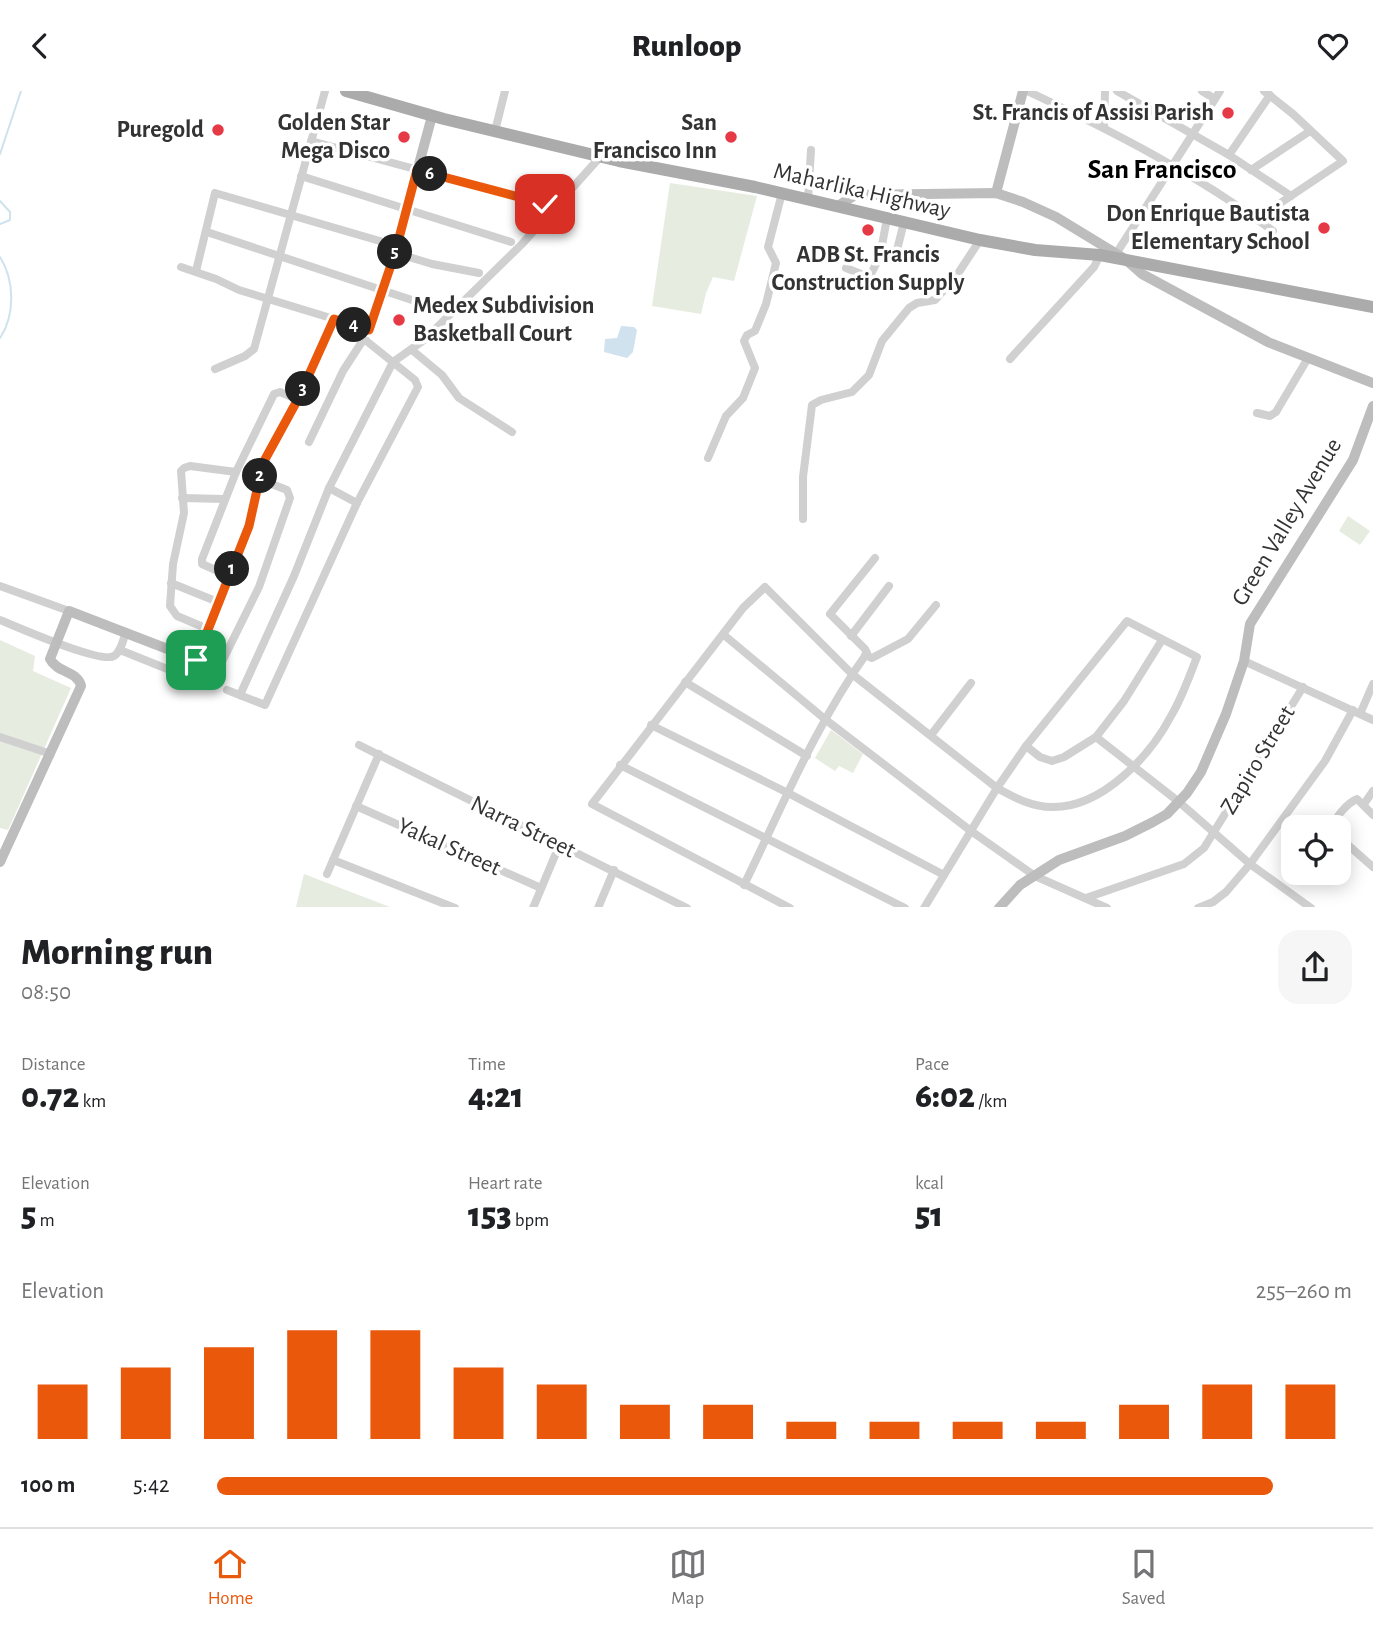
<!DOCTYPE html>
<html lang="en">
<head>
<meta charset="utf-8">
<style>
	body { margin:0; font-family:"Alegreya Sans",sans-serif; background:#f6f6f6; color:#202124; height:100vh; display:flex; flex-direction:column; font-size:26px; white-space:nowrap }
	* { box-sizing:border-box; margin:0 }
	p { font-size:23px; color:#757577 }
	.icon { flex:none; width:38px; height:38px; fill:none; stroke:currentColor; stroke-width:2; stroke-linecap:round; stroke-linejoin:round }
	.map { position:relative; height:816px; overflow:hidden }
	.details { display:flex; flex-direction:column; background:#fff; flex:1 }
	.details>* { flex:none }
	.buttons { position:absolute; left:1281px; top:724px; display:grid; gap:14px }
	.buttons a { display:grid; place-items:center; width:70px; height:70px; border-radius:14px; background:#fff; box-shadow:0 4px 18px #0003; font-size:35px }
	.pin { position:absolute; display:grid; place-items:center; width:60px; height:60px; color:#fff; margin:-30px; border-radius:14px; box-shadow:0 4px 10px #0006 }
	.km { position:absolute; width:35px; height:35px; margin:-18px; border-radius:50%; background:#222; color:#fff; font-size:19px; line-height:35px; text-align:center }
	.round { display:grid; place-items:center; flex:none; width:74px; height:74px; border-radius:21px; background:#f6f6f6 }
	.overview { display:flex; align-items:center; justify-content:space-between; height:119px; padding:0 21px }
	h1 { font-size:38px; font-weight:800; line-height:52px }
	.figures { display:grid; grid-template-columns:repeat(3,1fr); gap:10px; height:119px; padding:7px 21px }
	.figures div { display:grid; align-content:center }
	.figures b { font-size:35px; font-weight:800 }
	.figures small { font-size:19px; font-weight:400 }
	.figures p { font-size:19px }
	.chart { height:196px; padding:14px 21px }
	.chart p { display:flex; justify-content:space-between }
	.chart svg { width:100%; height:126px; margin-top:7px; stroke:#ea580c; stroke-width:6 }
	ul { padding:0 21px; list-style:none; font-size:23px }
	li { display:grid; grid-template-columns:112px 84px 1fr; align-items:center; height:52px }
	li i { height:18px; border-radius:9px; background:#ea580c }
	header { display:flex; justify-content:space-between; align-items:center; height:91px; padding:0 21px; background:#fff; font-size:32px; font-weight:800 }
	.tabs { display:flex; justify-content:space-around; align-items:center; height:98px; border-top:2px solid #e0e0e0; background:#fff; font-size:19px; color:#757577 }
	.tabs a { display:grid; justify-items:center; gap:4px }
	.tabs .active { color:#ea580c }
	.map>svg:first-child { display:block }
</style>
</head>
<body>
<header><svg class="icon" aria-label="back" viewBox="0 0 24 24"><path d="M15 5l-7 7 7 7"/></svg>Runloop<svg class="icon" aria-label="heart" viewBox="0 0 24 24"><path d="M12 20l-8-8c-3-5 5-10 8-4 3-6 11-1 8 4z"/></svg></header>
<div class="map">
<svg width="1373" height="817" viewBox="0 0 1373 817">
	<rect width="100%" height="100%" fill="#fff"/>
	<!-- green -->
	<g fill="#e6ecdf">
		<polygon points="670,92 757,105 734,190 713,186 706,202 701,223 652,215"/>
		<polygon points="1348,425 1370,440 1360,454 1339,440"/>
		<polygon points="0,549 35,565 33,580 71,597 8,739 0,737"/>
		<polygon points="831,639 863,663 853,682 839,675 835,680 815,667"/>
		<polygon points="304,783 390,816 296,816"/>
	</g>
	<!-- water -->
	<polygon fill="#cfe2ee" points="621,235 634,236 637,239 633,261 627,267 604,261 605,248 617,247"/>
	<g fill="none" stroke-linecap="round" stroke-linejoin="round">
		<!-- stream -->
		<g stroke="#cfe2ee" stroke-width="2">
			<polyline points="0,63 21,0"/>
			<polyline points="0,110 10,121 10,129 0,133"/>
			<path d="M 0,166 C 15,190 15,224 0,247"/>
		</g>
		<!-- street -->
		<g stroke="#d0d0d0" stroke-width="8">
			<path d="M 1027,0 C 1112,40 1198,84 1273,140"/>
			<polyline points="1117,0 1229,64 1291,105"/>
			<polyline points="1202,0 1215,8"/>
			<polyline points="1104,37 1105,0"/>
			<polyline points="495,40 505,0"/>
			<polyline points="311,50 545,113"/>
			<polyline points="1229,64 1270,4"/>
			<polyline points="1251,79 1310,40"/>
			<polyline points="301,85 511,151"/>
			<polyline points="808,108 811,59"/>
			<polyline points="1259,130 1273,117 1343,70 1293,23 1264,0"/>
			<polyline points="207,141 445,220"/>
			<polyline points="389,160 432,173 479,182"/>
			<polyline points="1116,163 1220,0"/>
			<polyline points="880,165 887,127"/>
			<polyline points="181,176 216,188 239,199 334,228"/>
			<polyline points="846,177 866,185 871,183 880,165 891,167 896,163 904,131"/>
			<polyline points="196,180 215,102 397,155"/>
			<polyline points="412,259 442,284 459,307 512,341"/>
			<polyline points="1010,268 1094,176 1100,164"/>
			<polyline points="215,278 245,265 254,258 325,0"/>
			<polyline points="1257,322 1270,325 1276,321 1308,267"/>
			<polyline points="309,351 343,280 365,246"/>
			<polyline points="708,367 726,325 743,307 755,277 744,250 747,244 755,240 766,213 776,172 768,156 782,102"/>
			<polyline points="329,397 357,412"/>
			<polyline points="182,407 224,408"/>
			<polyline points="803,428 803,386 812,314 821,309 852,301 869,284 882,250 909,217 917,212 935,209 957,184 980,149"/>
			<polyline points="229,485 202,473 202,468 236,381 274,303 280,301 297,308"/>
			<polyline points="171,492 218,511"/>
			<polyline points="0,495 69,520"/>
			<path d="M 0,529 C 17,536 101,573 114,565 C 121,561 123,549 126,541"/>
			<polyline points="208,538 177,525 170,515 173,473 184,422 181,380 184,377 190,375 236,381"/>
			<polyline points="724,544 826,629 971,740 1035,785 1107,817"/>
			<polyline points="851,545 889,495"/>
			<polyline points="120,559 207,594 211,593 259,496 290,407 287,399 259,388"/>
			<polyline points="865,564 872,567 908,548 936,514"/>
			<polyline points="196,569 220,578"/>
			<polyline points="1244,570 1373,629"/>
			<polyline points="685,591 807,665"/>
			<polyline points="227,599 265,614 357,412 418,296 415,289 364,248"/>
			<polyline points="240,604 294,485 329,397 393,271 424,249 522,153 601,65"/>
			<polyline points="1360,623 1373,593"/>
			<polyline points="651,634 788,702 944,784"/>
			<polyline points="931,644 971,592"/>
			<polyline points="0,646 51,663"/>
			<polyline points="1096,646 1179,711 1250,773 1311,817"/>
			<polyline points="359,654 687,817"/>
			<polyline points="1026,655 1040,666 1052,670 1064,666 1096,646 1124,610 1162,549"/>
			<polyline points="620,674 905,817"/>
			<polyline points="1364,713 1373,700"/>
			<polyline points="356,715 541,797"/>
			<path d="M 1331,737 C 1335,727 1347,712 1357,708 L 1373,724"/>
			<polyline points="1339,746 1373,776"/>
			<polyline points="333,769 455,817"/>
			<polyline points="327,783 379,663"/>
			<path d="M 744,794 C 782,716 816,633 867,562 L 865,558 L 830,523 L 875,467"/>
			<polyline points="1086,807 1184,773 1204,757 1303,596"/>
			<polyline points="533,817 559,755"/>
			<polyline points="598,817 614,779"/>
			<path d="M 790,817 L 592,713 L 743,517 L 765,496 L 852,583 L 997,697 C 1015,707 1032,716 1052,716 C 1102,717 1150,665 1171,625 C 1182,607 1189,586 1197,566 L 1127,530 L 1026,655 L 997,697 L 924,817"/>
			<polyline points="1198,817 1213,811 1226,801 1250,773 1325,670 1353,619"/>
		</g>
		<!-- secondary -->
		<g stroke="#bdbdbd" stroke-width="10">
			<polyline points="996,102 1023,0"/>
			<polyline points="838,115 855,104 996,102 1023,111 1056,126 1125,168 1142,183 1268,251 1373,292"/>
			<path d="M 0,771 L 81,595 C 78,580 57,582 50,568 L 69,520 L 196,569 L 249,435 L 263,372 L 297,308 L 334,228 L 369,239 L 395,162 L 432,25"/>
			<polyline points="999,817 1020,794 1059,769 1125,745 1153,731 1167,723 1187,702 1201,681 1226,623 1244,570 1250,533 1353,369 1373,315"/>
		</g>
		<!-- primary -->
		<polyline stroke="#ababab" stroke-width="12" points="346,0 444,28 619,70 755,96 980,149 1035,159 1100,164 1373,216"/>
	</g>
	<g fill="none" stroke-linecap="round" stroke-linejoin="round">
		<!-- route casing -->
		<g stroke="#fff" stroke-width="14">
			<polyline id="route" points="196,569 249,435 263,372 298,308 334,228 369,239 395,162 417,79 545,113"/>
		</g>
		<!-- route -->
		<use href="#route" stroke="#ea580c" stroke-width="9"/>
	</g>
	<!-- markers -->
	<g fill="#e63946" stroke="#fff" stroke-width="2.5">
		<circle cx="1228" cy="22" r="7"/>
		<circle cx="218" cy="39" r="7"/>
		<circle cx="404" cy="46" r="7"/>
		<circle cx="731" cy="46" r="7"/>
		<circle cx="1324" cy="137" r="7"/>
		<circle cx="868" cy="139" r="7"/>
		<circle cx="399" cy="229" r="7"/>
	</g>
	<g text-anchor="middle" dominant-baseline="central" stroke-width="7" stroke-linejoin="round" paint-order="stroke">
		<!-- poi labels -->
		<g font-size="24" font-weight="bold" fill="#333" stroke="#fff" text-anchor="end">
			<text x="1214" y="22">St. Francis of Assisi Parish</text>
			<text x="390" y="32">Golden Star<tspan x="390" dy="28">Mega Disco</tspan></text>
			<text x="717" y="32">San<tspan x="717" dy="28">Francisco Inn</tspan></text>
			<text x="204" y="39">Puregold</text>
			<text x="1310" y="123">Don Enrique Bautista<tspan x="1310" dy="28">Elementary School</tspan></text>
			<text x="868" y="164" text-anchor="middle">ADB St. Francis<tspan x="868" dy="28">Construction Supply</tspan></text>
			<text x="413" y="215" text-anchor="start">Medex Subdivision<tspan x="413" dy="28">Basketball Court</tspan></text>
		</g>
		<!-- street labels -->
		<g font-size="24" fill="#333" stroke="#fff">
			<text transform="translate(862 100) rotate(13)">Maharlika Highway</text>
			<text transform="translate(1287 431) rotate(-59)">Green Valley Avenue</text>
			<text transform="translate(1258 669) rotate(-59)">Zapiro Street</text>
			<text transform="translate(523 736) rotate(26)">Narra Street</text>
			<text transform="translate(449 756) rotate(24)">Yakal Street</text>
		</g>
		<!-- quarter labels -->
		<g font-size="28" font-weight="bold" fill="#000" stroke="#fff">
			<text x="1162" y="79">San Francisco</text>
		</g>
	</g>
</svg>
<div class="buttons">
<a><svg class="icon" aria-label="locate" viewBox="0 0 24 24"><circle cx="12" cy="12" r="6"/><path d="M12 2v4M12 18v4M2 12h4M18 12h4"/></svg></a>
</div>
<div class="pin" style="left:196px;top:569px;background:#1e9e55"><svg class="icon" aria-label="arrive" viewBox="0 0 24 24"><path d="M6 21V4h12l-3 4 3 4H6"/></svg></div>
<div class="pin" style="left:545px;top:113px;background:#d93025"><svg class="icon" aria-label="check" viewBox="0 0 24 24"><path d="M5 12l5 5 9-10"/></svg></div>
<b class="km" style="left:232px;top:478px">1</b>
<b class="km" style="left:260px;top:385px">2</b>
<b class="km" style="left:303px;top:298px">3</b>
<b class="km" style="left:354px;top:234px">4</b>
<b class="km" style="left:395px;top:161px">5</b>
<b class="km" style="left:430px;top:83px">6</b>
</div>
<section class="details">
<div class="overview"><div><h1>Morning run</h1><p>08:50</p></div><a class="round"><svg class="icon" aria-label="share" viewBox="0 0 24 24"><path d="M12 15V3M7 8l5-5 5 5M5 13v7h14v-7"/></svg></a></div>
<div class="figures">
<div><p>Distance</p><b>0.72<small> km</small></b></div>
<div><p>Time</p><b>4:21</b></div>
<div><p>Pace</p><b>6:02<small> /km</small></b></div>
</div>
<div class="figures">
<div><p>Elevation</p><b>5<small> m</small></b></div>
<div><p>Heart rate</p><b>153<small> bpm</small></b></div>
<div><p>kcal</p><b>51</b></div>
</div>
<div class="chart"><p><span>Elevation</span>255–260 m</p>
<svg viewBox="0 0 160 44" preserveAspectRatio="none"><path d="M5 44V25M15 44V19M25 44V12M35 44V6M45 44V6M55 44V19M65 44V25M75 44V32M85 44V32M95 44V38M105 44V38M115 44V38M125 44V38M135 44V32M145 44V25M155 44V25"/></svg>
</div>
<ul>
<li><b>100 m</b>5:42<i style="width:93%"></i></li>
</ul>
</section>
<nav class="tabs">
<a class="active"><svg class="icon" aria-label="home" viewBox="0 0 24 24"><path d="M3 11l9-7 9 7M6 9v11h12V9"/></svg>Home</a>
<a><svg class="icon" aria-label="map" viewBox="0 0 24 24"><path d="M3 6l6-2 6 2 6-2v14l-6 2-6-2-6 2zM9 4v14M15 6v14"/></svg>Map</a>
<a><svg class="icon" aria-label="saved" viewBox="0 0 24 24"><path d="M7 4h10v16l-5-4-5 4z"/></svg>Saved</a>
</nav>
</body>
</html>
